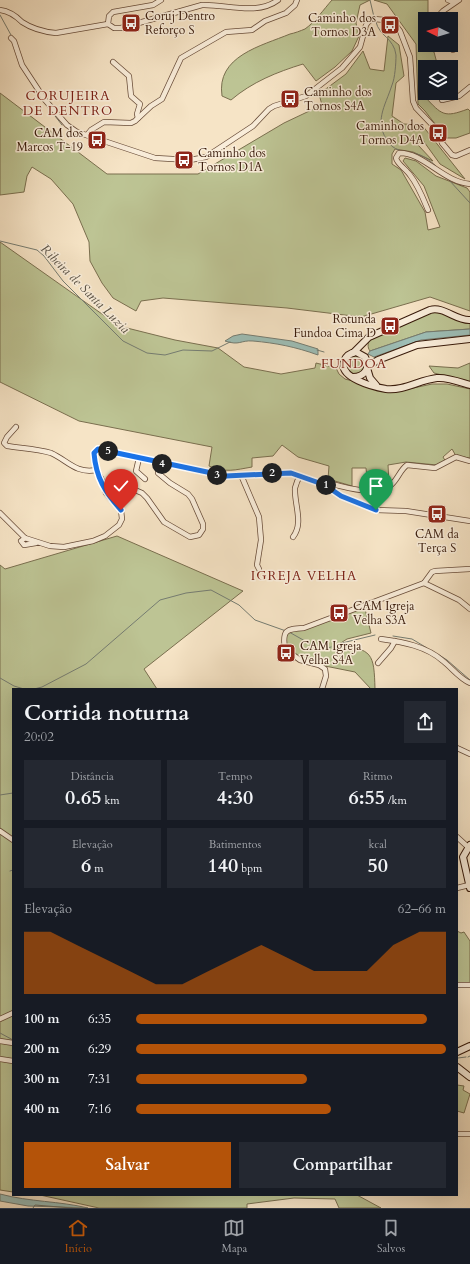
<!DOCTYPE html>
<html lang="pt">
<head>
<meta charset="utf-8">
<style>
	body { margin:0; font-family:Cardo,serif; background:#242831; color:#f1f3f6; height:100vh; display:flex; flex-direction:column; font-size:15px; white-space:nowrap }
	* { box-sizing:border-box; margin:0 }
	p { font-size:13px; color:#9ea1a6 }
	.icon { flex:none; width:22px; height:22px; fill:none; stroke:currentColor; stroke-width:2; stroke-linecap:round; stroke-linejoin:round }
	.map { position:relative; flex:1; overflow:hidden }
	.sheet { position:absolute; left:12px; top:688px; width:446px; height:508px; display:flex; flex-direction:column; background:#171b24; border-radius:0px; box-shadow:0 4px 16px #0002 }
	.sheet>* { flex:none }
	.needle { width:26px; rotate:275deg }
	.controls { position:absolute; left:418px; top:12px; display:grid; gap:8px }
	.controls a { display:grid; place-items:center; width:40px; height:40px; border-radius:0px; background:#171b24; box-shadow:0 4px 16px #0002; font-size:20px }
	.pin { position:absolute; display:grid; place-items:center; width:34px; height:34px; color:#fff; margin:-41px -17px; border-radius:50% 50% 50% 0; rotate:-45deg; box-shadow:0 0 4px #0007 }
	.pin .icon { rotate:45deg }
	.km { position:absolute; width:20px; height:20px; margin:-10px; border-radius:50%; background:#222; color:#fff; font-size:11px; line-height:20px; text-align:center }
	.round { display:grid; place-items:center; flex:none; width:42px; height:42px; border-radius:0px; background:#242831 }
	.headline { display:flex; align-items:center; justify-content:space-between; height:68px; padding:0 12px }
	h1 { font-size:22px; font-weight:800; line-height:30px }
	.metrics { display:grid; grid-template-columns:repeat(3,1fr); gap:6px; height:68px; padding:4px 12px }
	.metrics div { display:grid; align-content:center; border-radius:0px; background:#242831; text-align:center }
	.metrics b { font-size:20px; font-weight:800 }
	.metrics small { font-size:11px; font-weight:400 }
	.metrics p { font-size:11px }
	.chart { height:112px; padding:8px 12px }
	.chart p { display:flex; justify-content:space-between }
	.chart svg { width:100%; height:72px; margin-top:4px; fill:#b45309; opacity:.7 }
	.action { display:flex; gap:8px; margin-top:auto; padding:8px 12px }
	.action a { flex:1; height:46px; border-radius:0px; background:#b45309; color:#fff; font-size:16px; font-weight:800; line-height:46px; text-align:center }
	.action a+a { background:#242831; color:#f1f3f6 }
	ul { padding:0 12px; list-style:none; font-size:13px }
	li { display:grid; grid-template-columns:64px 48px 1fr; align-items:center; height:30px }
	li i { height:10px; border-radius:5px; background:#b45309 }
	.tab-bar { display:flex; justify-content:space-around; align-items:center; height:56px; border-top:1px solid #363941; background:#171b24; font-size:11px; color:#9ea1a6 }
	.tab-bar a { display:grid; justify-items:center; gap:2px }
	.tab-bar .current { color:#b45309 }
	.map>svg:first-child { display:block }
</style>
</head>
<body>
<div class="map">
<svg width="470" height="1208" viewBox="0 0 470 1208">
	<rect width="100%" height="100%" fill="#f6e4c6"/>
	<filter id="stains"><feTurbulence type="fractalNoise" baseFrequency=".005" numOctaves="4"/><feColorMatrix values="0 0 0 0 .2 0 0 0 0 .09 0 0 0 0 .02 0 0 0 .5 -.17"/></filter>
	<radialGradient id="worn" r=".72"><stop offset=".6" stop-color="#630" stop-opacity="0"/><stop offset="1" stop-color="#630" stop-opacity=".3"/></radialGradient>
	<!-- green -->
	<g fill="#bdc494" stroke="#7a6f4f">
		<path d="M 332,0 L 370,0 L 360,5 L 356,23 L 359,36 L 352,51 L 335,67 L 316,81 L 303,64 C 277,72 252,82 231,100 L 222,96 C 216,56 261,46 290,34 C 295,33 300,31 305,29 C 315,22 324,9 332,0 Z"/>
		<path d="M 374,0 L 428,0 L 428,19 L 425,19 L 425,45 L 427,45 L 427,49 L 434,52 L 438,67 L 425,67 L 425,97 C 442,115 444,118 468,109 L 470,111 L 470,133 L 456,138 L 446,138 L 425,111 L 418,104 L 416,44 L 387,4 Z"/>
		<polygon points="388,36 399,45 404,76 396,83 392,116 404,124 422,125 465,179 440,164 422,139 418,145 433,161 413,152 395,149 392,154 392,164 401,170 425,212 428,230 440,227 424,186 403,161 405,158 416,161 436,176 467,188 470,192 470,311 430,297 361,317 287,308 163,298 141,301 136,311 113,298 102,283 90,261 89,242 73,204 51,179 32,167 27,176 24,192 0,195 0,93 107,174 198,174 284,123 322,105 319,94 346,74 363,51 370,69 384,71"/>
		<path d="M 0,242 L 119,326 L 175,340 L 218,348 L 244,367 L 281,374 L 315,368 L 316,363 L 336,368 L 339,374 L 345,379 L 395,392 L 432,384 L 447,384 L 470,389 L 470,458 L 456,456 L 452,449 L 443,457 L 446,462 L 437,465 L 406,462 L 388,465 L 389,483 L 383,485 L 368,488 L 366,468 L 352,468 L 352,486 L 328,479 L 329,466 L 298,457 L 282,445 L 273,456 L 252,458 L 252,467 C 235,470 225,473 209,466 L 212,447 L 79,421 L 0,382 Z"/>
		<path d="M 436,310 L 470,322 L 470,329 L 426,332 L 370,351 C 367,347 368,343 370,338 L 391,331 Z"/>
		<circle cx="356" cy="365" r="9"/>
		<polygon points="470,363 470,382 434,373 429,366 458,368"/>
		<polygon points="117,536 243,591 144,669 157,689 13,689 13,1192 0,1190 0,565 5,569"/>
		<path d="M 364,605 L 371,633 L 347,639 L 336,646 C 373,648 374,654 375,689 L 371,689 L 355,672 L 305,662 L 285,649 L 286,632 L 304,628 Z"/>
		<polygon points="457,931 461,933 464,932 470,941 470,983 457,983"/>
		<polygon points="457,1085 464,1086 463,1090 470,1094 464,1113 457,1111"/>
		<polygon points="40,1195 357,1195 381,1208 339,1208 335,1199 294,1198 247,1204 247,1208 99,1208"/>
	</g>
	<!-- water -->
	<g fill="#9dbeb6" stroke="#757c71">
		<polygon points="470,329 470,335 421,340 374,357 368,354 370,351 426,332"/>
		<path d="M 242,334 L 292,341 L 318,349 L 318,355 C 296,347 276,343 253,341 C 240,340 240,346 225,341 L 233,336 Z"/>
		<path d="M 0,1194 C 30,1202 59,1201 88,1208 L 28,1206 L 0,1201 Z"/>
	</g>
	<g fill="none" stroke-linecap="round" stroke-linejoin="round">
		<!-- shore -->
		<polyline stroke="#6a6c60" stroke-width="1" points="33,1208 35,1205 72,1208"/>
		<!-- stream -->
		<g stroke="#757c71" stroke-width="1">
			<polyline points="370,0 374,17"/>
			<polyline points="0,15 11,35"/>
			<path d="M 376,22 C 379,36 394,38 396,55 C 396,63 395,78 392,85 C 385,107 373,122 389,143 C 396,153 410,151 420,155 C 427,158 432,162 437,167"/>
			<polyline points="48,107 62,125"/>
			<polyline points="449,180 470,203"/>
			<polyline points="0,241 37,250 44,256 63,281 123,341 147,353 165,355 183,350 212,351 230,342"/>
			<polyline points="317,350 324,352"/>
			<polyline points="289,632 321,650 331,647"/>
			<polyline points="393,636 412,639 427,648"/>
			<polyline points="342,643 375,635"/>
			<polyline points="439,655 447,660 470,680"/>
			<polyline points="0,678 14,686 24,689"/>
			<polyline points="34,689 42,687 86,664 160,600 186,593 211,590 239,605 255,620 286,631"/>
			<polyline points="0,795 13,793"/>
			<polyline points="10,871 13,870"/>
			<polyline points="0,1033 13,1040"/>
			<polyline points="468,1057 470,1056"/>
			<polyline points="458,1058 466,1057"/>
		</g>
		<!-- street casing -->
		<g stroke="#684c39" stroke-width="6">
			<g id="street">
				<path d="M 161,0 L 153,5 L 113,12 L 109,16 L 108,24 L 114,28 L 121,28 L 202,5 C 226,4 257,16 278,0"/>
				<polyline points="448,0 454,2"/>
				<path d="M 0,10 C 9,11 16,16 22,22 C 31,28 45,32 56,33 L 108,24"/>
				<polyline points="442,19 441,13 443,11 459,0"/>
				<polyline points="11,38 14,41 22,65 45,100 67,125 77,132 155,158 190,160 206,157 253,126 269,109 274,106 306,96 342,68 360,47 366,25 369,21 374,19 385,20 394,23 400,31 410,57 413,101 416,108 438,131 442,143 452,155 456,156 470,150"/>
				<polyline points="451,44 453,50"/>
				<polyline points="113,62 129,76 131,96 140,104 137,114 138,118"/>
				<polyline points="442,100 459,96 470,87"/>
				<polyline points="87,135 91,130 104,122 131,123 135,121 151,106 162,99 181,58 226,32 252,30 265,21 286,13 295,5 297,0"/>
				<path d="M 428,210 C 423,198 418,185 410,175 C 406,169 397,164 396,158 L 399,153 C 423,152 443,182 470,184"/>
				<path d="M 16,427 L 7,437 L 4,443 L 7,446 C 20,448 39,449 51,453 C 67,460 76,474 96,470"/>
				<polyline points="139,458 136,471 145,479"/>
				<polyline points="241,475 259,517 261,540 257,565 259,569"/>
				<path d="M 325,485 L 326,483 C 345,486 374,498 391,485 C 398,479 400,470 407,465 L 435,468 L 456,457 L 470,461"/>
				<polyline points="104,486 135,490 142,493 147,498 164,522 190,537 199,535 203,529 203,524 192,499 188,494 170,483 158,473 158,463"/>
				<polyline points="0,513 25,538"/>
				<path d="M 293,537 C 304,523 294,504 295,488 C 296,484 298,479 300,476"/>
				<polyline points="36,543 24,545 21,541 25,538 50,546 64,547 93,541 105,536 119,525 122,519 121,510 106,493 101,478 96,470 94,453 98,449 226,476 291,473 325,485 341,496 376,510 406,511 470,521"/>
				<polyline points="424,583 459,600 470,609"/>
				<path d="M 381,639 C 403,642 426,646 443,661 C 452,668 459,678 470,683"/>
				<polyline points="378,663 391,648 395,641"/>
				<path d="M 322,689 L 326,676 L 325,669 L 319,665 L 300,660 L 285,649 C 282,630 286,629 304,628 L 424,583 L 432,572 L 435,571 L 470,569"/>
				<polyline points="457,748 470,754"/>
				<polyline points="0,831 13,840"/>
				<polyline points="457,837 468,847"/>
				<polyline points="457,888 469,885"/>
				<polyline points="457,985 470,985"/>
				<polyline points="0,1019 13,1013"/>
				<polyline points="0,1041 13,1043"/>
				<polyline points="0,1059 13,1061"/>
				<polyline points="457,1134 470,1134"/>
			</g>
		</g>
		<!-- secondary casing -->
		<g stroke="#381a0a" stroke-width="8">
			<g id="secondary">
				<path d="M 353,353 L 369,337 L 430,310 C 444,306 456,321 470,320"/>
				<polyline points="368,366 378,360 417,345 470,339"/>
				<polyline points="367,368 370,378 376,385"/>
				<path d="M 353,377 C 365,377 371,367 365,357 L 356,352 C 350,353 346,356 344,361 C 338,378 374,387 386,389 C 404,391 419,380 437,378 C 447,377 460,382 470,385"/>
				<polyline points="470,845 463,857 470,888"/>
				<polyline points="457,1052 470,1046"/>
				<polyline points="457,1067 470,1077"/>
			</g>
		</g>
		<!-- street -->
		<use href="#street" stroke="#f9edda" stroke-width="4.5"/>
		<!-- secondary -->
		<use href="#secondary" stroke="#f9edda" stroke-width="6"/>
	</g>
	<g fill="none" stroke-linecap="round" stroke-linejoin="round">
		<!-- route casing -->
		<g stroke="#fff" stroke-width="8">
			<path id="route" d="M 121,510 C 105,492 96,478 94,453 L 98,449 L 226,476 L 291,473 L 325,485 L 341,496 L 376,510"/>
		</g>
		<!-- route -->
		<use href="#route" stroke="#1a73e8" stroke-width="5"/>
	</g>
	<!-- icons -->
	<defs>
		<g id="bus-square" transform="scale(1)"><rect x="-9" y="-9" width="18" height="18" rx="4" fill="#8f2418" stroke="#f9edda"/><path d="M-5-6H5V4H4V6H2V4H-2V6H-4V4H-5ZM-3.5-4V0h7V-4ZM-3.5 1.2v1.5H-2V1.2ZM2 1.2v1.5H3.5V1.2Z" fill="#fff"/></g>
	</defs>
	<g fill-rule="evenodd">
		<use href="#bus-square" x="131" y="23"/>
		<use href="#bus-square" x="390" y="25"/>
		<use href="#bus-square" x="290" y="99"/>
		<use href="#bus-square" x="438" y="133"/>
		<use href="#bus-square" x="97" y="140"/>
		<use href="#bus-square" x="184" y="160"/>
		<use href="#bus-square" x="390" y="326"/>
		<use href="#bus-square" x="437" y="514"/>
		<use href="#bus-square" x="339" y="613"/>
		<use href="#bus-square" x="286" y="653"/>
	</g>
	<g text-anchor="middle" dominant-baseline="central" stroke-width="3" stroke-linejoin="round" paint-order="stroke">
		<!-- poi labels -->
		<g font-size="12" fill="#381a0a" stroke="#f9edda" text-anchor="start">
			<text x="145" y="16">Coruj Dentro<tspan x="145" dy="14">Reforço S</tspan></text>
			<text x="376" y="18" text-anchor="end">Caminho dos<tspan x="376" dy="14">Tornos D3A</tspan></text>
			<text x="304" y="92">Caminho dos<tspan x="304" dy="14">Tornos S4A</tspan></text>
			<text x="424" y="126" text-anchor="end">Caminho dos<tspan x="424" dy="14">Tornos D4A</tspan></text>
			<text x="83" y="133" text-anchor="end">CAM dos<tspan x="83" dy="14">Marcos T-19</tspan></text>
			<text x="198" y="153">Caminho dos<tspan x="198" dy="14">Tornos D1A</tspan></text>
			<text x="376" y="319" text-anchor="end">Rotunda<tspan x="376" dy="14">Fundoa Cima D</tspan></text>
			<text x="437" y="534" text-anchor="middle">CAM da<tspan x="437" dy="14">Terça S</tspan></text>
			<text x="353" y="606">CAM Igreja<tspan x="353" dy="14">Velha S3A</tspan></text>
			<text x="300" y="646">CAM Igreja<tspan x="300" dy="14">Velha S4A</tspan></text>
		</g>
		<!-- neighbourhood labels -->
		<g font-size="13" letter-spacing="1" fill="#7a1f14" stroke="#f9edda">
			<text x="68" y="96">CORUJEIRA<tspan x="68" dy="15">DE DENTRO</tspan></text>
			<text x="354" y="364">FUNDOA</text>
			<text x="304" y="576">IGREJA VELHA</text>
		</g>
		<!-- water labels -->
		<g font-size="13" font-style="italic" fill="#5b5346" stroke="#f9edda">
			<text transform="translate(85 289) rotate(45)">Ribeira de Santa Luzia</text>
		</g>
	</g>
	<rect width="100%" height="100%" filter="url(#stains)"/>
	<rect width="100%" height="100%" fill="url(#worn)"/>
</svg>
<div class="controls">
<a><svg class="needle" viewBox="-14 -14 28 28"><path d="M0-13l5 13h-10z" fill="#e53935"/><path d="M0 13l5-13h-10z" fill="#9ea1a6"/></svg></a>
<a><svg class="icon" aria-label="layers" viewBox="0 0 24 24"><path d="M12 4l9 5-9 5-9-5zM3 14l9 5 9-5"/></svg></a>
</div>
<div class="pin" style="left:376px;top:510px;background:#1e9e55"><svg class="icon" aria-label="arrive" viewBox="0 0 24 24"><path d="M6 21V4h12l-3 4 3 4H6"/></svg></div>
<div class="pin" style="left:121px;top:510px;background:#d93025"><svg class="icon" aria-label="check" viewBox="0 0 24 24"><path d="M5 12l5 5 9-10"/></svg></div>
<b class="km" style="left:326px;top:485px">1</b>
<b class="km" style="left:272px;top:473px">2</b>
<b class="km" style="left:217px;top:475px">3</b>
<b class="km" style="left:162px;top:464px">4</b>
<b class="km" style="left:108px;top:451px">5</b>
<section class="sheet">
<div class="headline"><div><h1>Corrida noturna</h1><p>20:02</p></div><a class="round"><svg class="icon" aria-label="share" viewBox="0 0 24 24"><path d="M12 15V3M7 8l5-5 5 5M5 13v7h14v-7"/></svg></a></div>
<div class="metrics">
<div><p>Distância</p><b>0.65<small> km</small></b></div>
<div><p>Tempo</p><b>4:30</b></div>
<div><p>Ritmo</p><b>6:55<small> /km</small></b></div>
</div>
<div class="metrics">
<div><p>Elevação</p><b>6<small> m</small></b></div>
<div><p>Batimentos</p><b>140<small> bpm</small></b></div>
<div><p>kcal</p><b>50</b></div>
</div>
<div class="chart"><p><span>Elevação</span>62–66 m</p>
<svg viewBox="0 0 160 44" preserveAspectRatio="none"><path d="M0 44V6L10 6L20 14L30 22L40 30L50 38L60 38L70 30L80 22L90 14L100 22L110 30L120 30L130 30L140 14L150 6L160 6V44z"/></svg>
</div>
<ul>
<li><b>100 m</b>6:35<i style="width:94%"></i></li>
<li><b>200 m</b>6:29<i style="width:100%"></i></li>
<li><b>300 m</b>7:31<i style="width:55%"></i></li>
<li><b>400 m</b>7:16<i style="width:63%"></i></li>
</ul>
<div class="action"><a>Salvar</a><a>Compartilhar</a></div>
</section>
</div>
<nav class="tab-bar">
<a class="current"><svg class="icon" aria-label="home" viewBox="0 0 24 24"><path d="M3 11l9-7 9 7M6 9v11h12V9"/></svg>Início</a>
<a><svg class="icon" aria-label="map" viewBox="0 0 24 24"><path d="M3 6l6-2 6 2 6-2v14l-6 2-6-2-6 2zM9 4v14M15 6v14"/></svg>Mapa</a>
<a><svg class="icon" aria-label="saved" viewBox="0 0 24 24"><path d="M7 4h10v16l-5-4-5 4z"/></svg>Salvos</a>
</nav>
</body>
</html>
